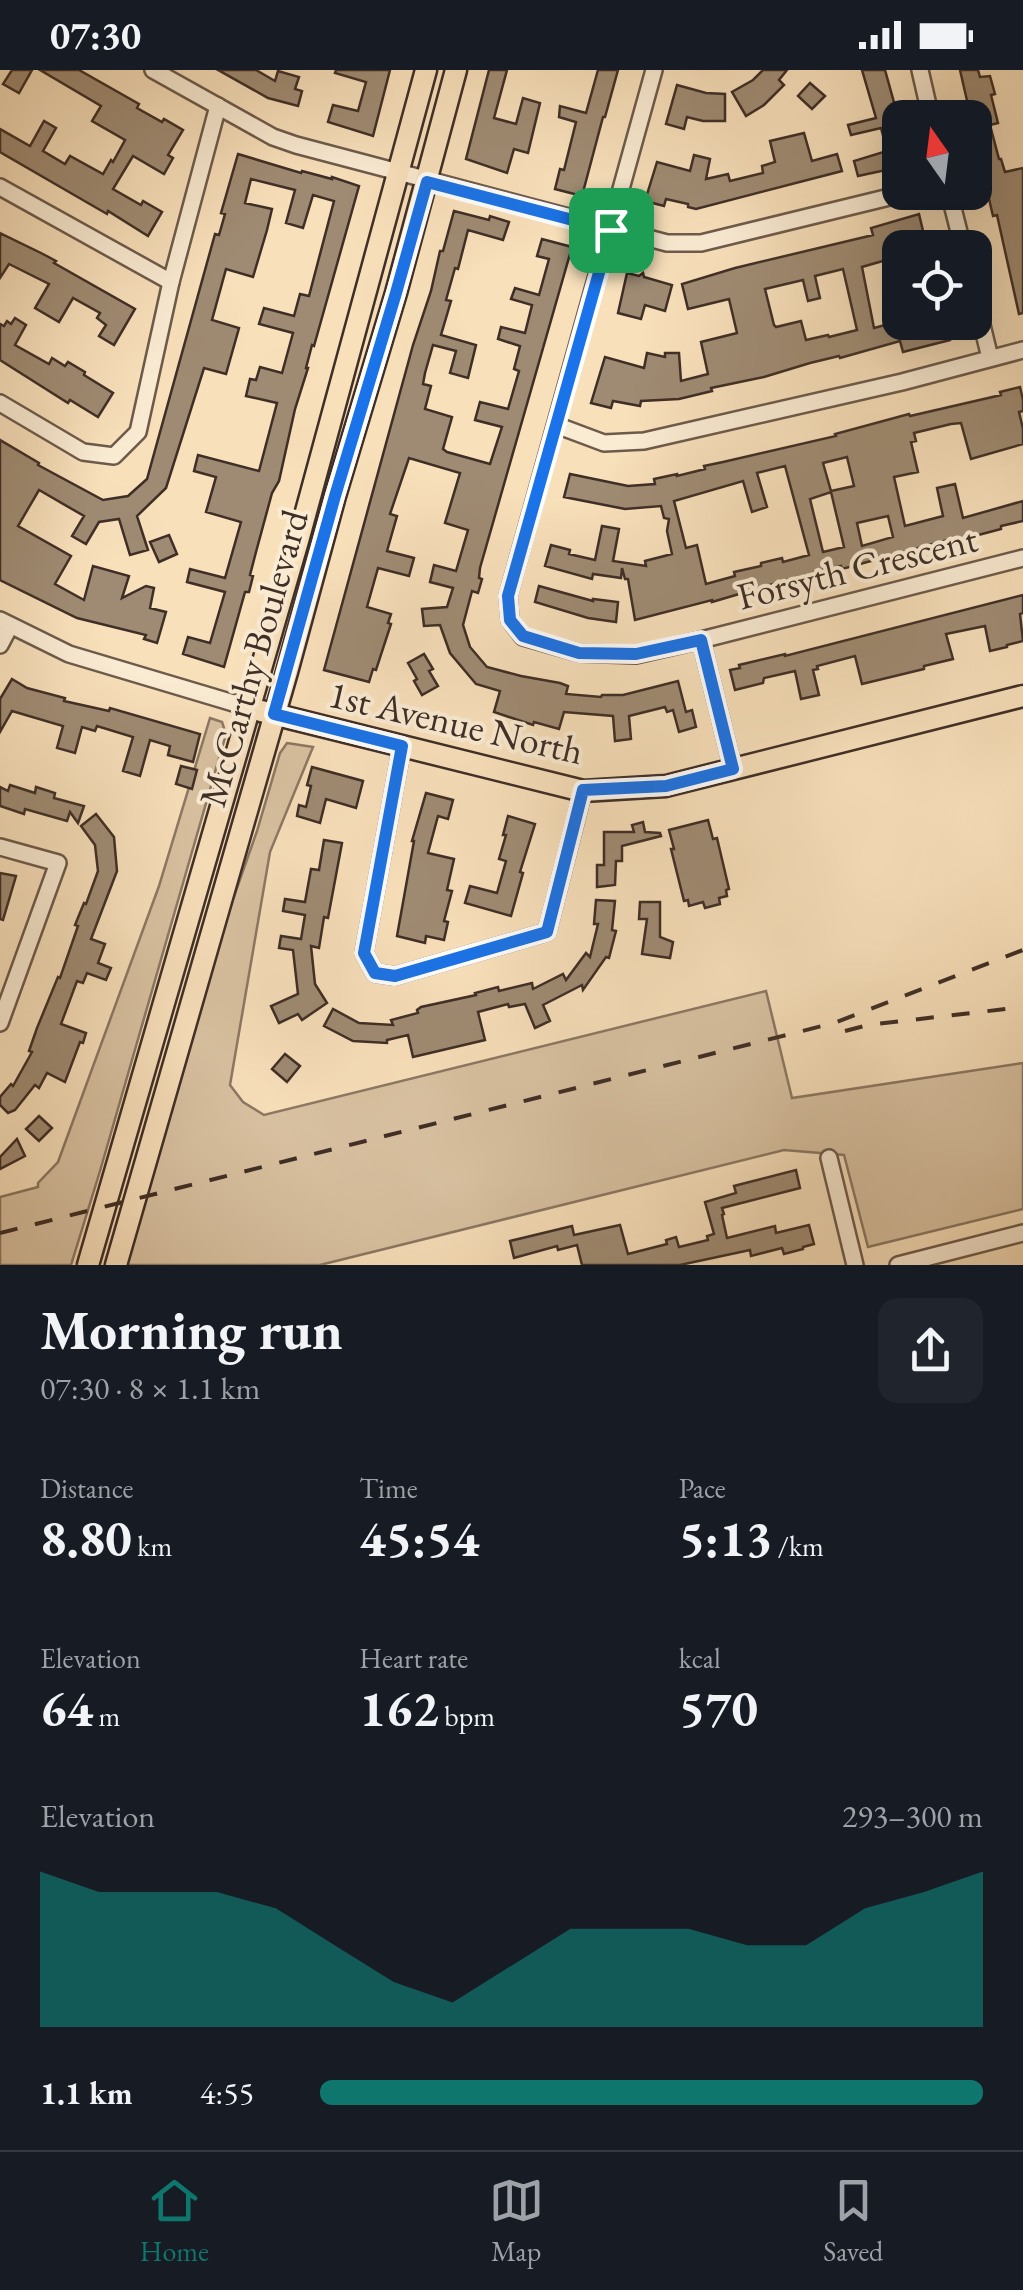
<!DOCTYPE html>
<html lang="en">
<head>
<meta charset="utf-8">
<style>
	body { margin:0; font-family:"EB Garamond",serif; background:#20242c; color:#f1f3f6; height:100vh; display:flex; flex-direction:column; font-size:38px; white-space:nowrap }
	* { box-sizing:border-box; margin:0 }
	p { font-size:32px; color:#9ea1a6 }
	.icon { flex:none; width:55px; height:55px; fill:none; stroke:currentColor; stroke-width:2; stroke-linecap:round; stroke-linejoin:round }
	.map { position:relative; height:1195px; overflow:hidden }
	.side { display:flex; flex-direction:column; background:#171b24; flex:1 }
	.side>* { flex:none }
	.needle { width:65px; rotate:346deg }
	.fabs { position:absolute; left:882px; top:30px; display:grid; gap:20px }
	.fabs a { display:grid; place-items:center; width:110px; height:110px; border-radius:20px; background:#171b24; box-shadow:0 10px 40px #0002; font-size:50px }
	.pin { position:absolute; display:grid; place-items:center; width:85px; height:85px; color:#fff; margin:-42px; border-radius:20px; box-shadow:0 5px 15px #0006 }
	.round { display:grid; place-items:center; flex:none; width:105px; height:105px; border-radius:20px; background:#20242c }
	.summary { display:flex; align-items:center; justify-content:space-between; height:170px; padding:0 40px }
	h1 { font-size:55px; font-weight:700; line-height:75px }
	.metrics { display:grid; grid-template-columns:repeat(3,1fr); gap:15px; height:170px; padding:10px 40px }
	.metrics div { display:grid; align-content:center }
	.metrics b { font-size:50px; font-weight:700 }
	.metrics small { font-size:28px; font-weight:400 }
	.metrics p { font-size:28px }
	.chart { height:280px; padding:20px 40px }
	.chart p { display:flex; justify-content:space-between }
	.chart svg { width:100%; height:180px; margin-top:10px; fill:#0f766e; opacity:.7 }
	ul { padding:0 40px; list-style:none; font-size:32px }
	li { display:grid; grid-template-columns:160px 120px 1fr; align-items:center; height:75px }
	li i { height:25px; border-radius:12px; background:#0f766e }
	.status { display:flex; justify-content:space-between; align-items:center; height:70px; padding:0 50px; background:#171b24; direction:ltr }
	.status svg { height:28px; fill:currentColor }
	.menu { display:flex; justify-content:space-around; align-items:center; height:140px; border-top:2px solid #363941; background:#171b24; font-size:28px; color:#9ea1a6 }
	.menu a { display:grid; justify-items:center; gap:5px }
	.menu .selected { color:#0f766e }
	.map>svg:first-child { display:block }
</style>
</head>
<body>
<div class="status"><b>07:30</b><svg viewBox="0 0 49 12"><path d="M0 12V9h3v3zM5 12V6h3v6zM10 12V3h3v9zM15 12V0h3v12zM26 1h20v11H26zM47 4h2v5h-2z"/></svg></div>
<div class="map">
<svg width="1023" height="1195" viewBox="0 0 1023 1195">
	<rect width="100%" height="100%" fill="#f8e0bb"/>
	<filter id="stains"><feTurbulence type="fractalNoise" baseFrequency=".002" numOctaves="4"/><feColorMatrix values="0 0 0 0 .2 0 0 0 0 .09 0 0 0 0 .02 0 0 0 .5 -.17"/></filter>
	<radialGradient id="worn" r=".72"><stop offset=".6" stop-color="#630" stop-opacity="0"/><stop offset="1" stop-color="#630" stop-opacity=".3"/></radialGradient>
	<!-- green -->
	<g fill="#d9c2a2" stroke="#8c7864" stroke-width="2.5">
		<polygon points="210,648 222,652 226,664 100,1101 71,1195 0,1195 0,1127 38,1117 38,1113 58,1092 159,816"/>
		<polygon points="287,673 313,677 270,782 230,1015 243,1032 264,1045 766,921 792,1028 1023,993 1023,1139 868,1177 844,1085 784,1080 320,1195 124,1195 197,932 257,761 280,683"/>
	</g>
	<!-- building -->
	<g fill="#9f8b73" stroke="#3f2e26" stroke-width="2.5" fill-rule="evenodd">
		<polygon points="12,0 32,0 19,23 3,14"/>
		<polygon points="40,0 79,0 139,34 137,38 162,52 164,49 183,60 168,85 173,88 164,104 133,86 113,119 141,135 143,131 162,142 148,166 108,141 107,144 0,82 0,59 30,76 44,51 56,58 43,81 65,94 70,86 103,104 111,90 113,92 125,70 92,51 101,36"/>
		<polygon points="218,0 256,0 275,11 278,1 299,7 295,19 302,21 298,36 268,28"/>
		<polygon points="336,0 390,0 373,66 328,52 333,35 358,41 366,12 335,3"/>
		<polygon points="489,0 507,0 494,48 516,54 523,28 540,33 528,83 514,79 507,103 466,89"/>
		<polygon points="598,0 618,0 605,47 603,47 582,126 555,119 560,99 564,100 576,52 559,47 560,36 586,43"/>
		<polygon points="763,0 787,0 779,10 784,15 764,35 746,46 732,22 753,10"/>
		<polygon points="862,0 885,0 900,54 900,97 858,106 854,91 887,81 881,58 851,65 848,55 876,48"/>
		<polygon points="960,0 978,0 980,7 990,6 995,24 991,25 998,53 990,55 999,89 1001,89 1005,102 1023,98 1023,243 1019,244 997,145 993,146 975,69 975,48 971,48"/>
		<polygon points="810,13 825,26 812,39 798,26"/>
		<polygon points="677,15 706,23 725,24 725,51 703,51 687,47 684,59 666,54"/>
		<polygon points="804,63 812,91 837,84 842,101 696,139 688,137 688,134 666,129 664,136 645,131 657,92 690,101 694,85 710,89 706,109 728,104 730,111 763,103 762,96 775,92 770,71"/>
		<polygon points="238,84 301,103 302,101 332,109 332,107 359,116 314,276 312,275 306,298 308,298 295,339 279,411 272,423 256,482 250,505 253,506 249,522 245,522 224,597 183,584 188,567 210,573 225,522 187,512 190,499 225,508 241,452 206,442 216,407 194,401 198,385 259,401 277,333 246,326 250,309 256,310 260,297 282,303 293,263 259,254 264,238 294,246 300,224 309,226 334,131 313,125 303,158 286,153 295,120 251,109 245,133 272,139 267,160 253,207 226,199 212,250 239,258 226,304 204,298 166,418 137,446 148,480 130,485 119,449 99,452 86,474 72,466 84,446 39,420 18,456 71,486 55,514 84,530 93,496 129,506 122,528 146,516 154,518 150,538 166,542 157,573 144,569 146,565 77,548 0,510 0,370 39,393 38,395 103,430 128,426 147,409 215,164 219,165 225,144 221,143"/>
		<polygon points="454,141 489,150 490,146 509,152 503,170 468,160 458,199 455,198 446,230 451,231 441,265 476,275 468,308 450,303 456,281 433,275 425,303 423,314 431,316 425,339 452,347 443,379 447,382 490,394 502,357 475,350 480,332 508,339 519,301 514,299 520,276 498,269 501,257 525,263 532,235 511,229 515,218 539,225 549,189 537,186 542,169 572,177 480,498 479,508 482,509 478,523 472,521 463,555 470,577 487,597 521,606 560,613 568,616 566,624 601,627 602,625 623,625 678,611 686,642 692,640 696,657 679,662 673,640 667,642 665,637 629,646 631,669 615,671 613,646 564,642 559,659 534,652 533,655 494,642 500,621 476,614 450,583 440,555 424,556 422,539 447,537 453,518 430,512 434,495 456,501 468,460 445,453 460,403 409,388 390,444 397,446 387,481 414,488 409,506 378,498 367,537 391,544 388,553 391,554 376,600 373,599 369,612 324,600 413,275 431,221 440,181 443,181"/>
		<path d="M 919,144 L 927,178 L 900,178 L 900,186 L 862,197 L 874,258 L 900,251 L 900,257 L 914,253 L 915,258 L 946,252 L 950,270 L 903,282 L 900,271 L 840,288 L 839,286 L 810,293 L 764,307 L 711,318 L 712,321 L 679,329 L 641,331 L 640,336 L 613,331 L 611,338 L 591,333 L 605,287 L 644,298 L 647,283 L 665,287 L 665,283 L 679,283 L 681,311 L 708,304 L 701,272 L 737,263 L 729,229 L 688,239 L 682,214 L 735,198 L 873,165 L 871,158 ZM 843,199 L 857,260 L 829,267 L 828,265 L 806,270 L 801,251 L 776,257 L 774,255 L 765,219 L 803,210 L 808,231 L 820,228 L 815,206 Z"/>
		<polygon points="0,163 41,183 56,191 54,193 135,239 114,275 99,266 106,255 97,248 100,243 73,228 59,252 35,238 49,214 9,194 0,208"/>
		<polygon points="627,203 639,206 643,203 644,207 672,215 665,241 645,235 641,249 618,243"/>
		<polygon points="15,248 26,255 15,275 49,294 52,288 65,296 68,292 85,302 84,305 113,323 98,347 70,330 68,333 0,290 0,254 4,256 7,251 11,254"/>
		<path d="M 1020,317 L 1023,330 L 1023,341 L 1019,342 L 1023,359 L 1023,374 L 971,389 L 961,353 L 951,354 L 914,363 L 916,371 L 911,372 L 918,402 L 894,407 L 905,456 L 943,446 L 937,418 L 955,414 L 963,448 L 1023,431 L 1023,451 L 1001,456 L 1001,459 L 952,472 L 951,469 L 842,499 L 841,496 L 814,502 L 815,505 L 800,509 L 790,509 L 712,532 L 712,530 L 635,550 L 628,509 L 625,509 L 622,498 L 621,508 L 593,504 L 592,509 L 545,496 L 551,475 L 570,480 L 569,484 L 595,490 L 602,456 L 619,459 L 613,491 L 646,496 L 645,491 L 672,484 L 667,461 L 669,449 L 664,448 L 661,436 L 625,439 L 564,427 L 570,404 L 628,416 L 655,414 L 654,409 L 677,404 L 677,406 L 705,399 L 704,396 L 723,392 L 836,366 L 835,364 L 909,344 L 910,346 L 1001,325 L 1000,322 ZM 847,387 L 854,416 L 831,421 L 823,393 ZM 785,396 L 809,485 L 783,492 L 782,488 L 761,493 L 761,496 L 734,502 L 735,506 L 706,514 L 697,475 L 686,478 L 674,431 L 743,411 L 752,442 L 767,437 L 757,403 ZM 831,422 L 844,477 L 823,482 L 810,429 ZM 888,446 L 893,467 L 862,476 L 857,453 Z"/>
		<polygon points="169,465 177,484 159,492 150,472"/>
		<polygon points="539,516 593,531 593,529 618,532 616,552 588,548 535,532"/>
		<polygon points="1023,525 1023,543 1020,544 1023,571 1007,575 1007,577 990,581 985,556 946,564 953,589 924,596 924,599 862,614 855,586 817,596 818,599 813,600 819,625 801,629 795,601 764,608 763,613 735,620 730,600 740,598 739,595 785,584 785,586"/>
		<polygon points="424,584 433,599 429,601 438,616 422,625 414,611 417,609 408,593"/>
		<polygon points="12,609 27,618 65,628 64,631 109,641 110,638 200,664 193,692 168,685 170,676 150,670 140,706 123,701 133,667 97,656 95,661 82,657 75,683 57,678 63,656 12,641 0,662 0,629"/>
		<polygon points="181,696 197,700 192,719 176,714"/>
		<polygon points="312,697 363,711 356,738 326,729 320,753 297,746 299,735 306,737 311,716 307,715"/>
		<polygon points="10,715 35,723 36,717 55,723 54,728 84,736 78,753 70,742 67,751 25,739 24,744 0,736 0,717 8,721"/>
		<polygon points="426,723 453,730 448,749 438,746 428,783 454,789 447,820 452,821 444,851 448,852 444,870 426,866 425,873 397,866 414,771 412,771"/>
		<polygon points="96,744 114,767 117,801 91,869 105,874 98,893 111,898 106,910 87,903 83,913 77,911 61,954 86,963 83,973 80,972 65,1012 47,1003 39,1018 35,1015 15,1040 8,1043 0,1035 0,1027 11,1014 13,1016 32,982 29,981 37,958 58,907 60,908 78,856 75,855 84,833 86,834 98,801 95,775 81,756"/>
		<polygon points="508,746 535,754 520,802 523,803 511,846 465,833 470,816 497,823 506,791 499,789 506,765 503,765"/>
		<polygon points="708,750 713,769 717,768 729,819 726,820 727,826 719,828 720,834 705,838 703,832 689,836 688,830 684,831 671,779 674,779 669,760"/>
		<polygon points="643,752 645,762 660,763 661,766 622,776 622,791 616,791 615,815 597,817 597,795 604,795 604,762 634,762 632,755"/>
		<polygon points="324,770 342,773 328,848 324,847 319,878 311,876 315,914 327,933 302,950 298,944 279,953 271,936 298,924 293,880 279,878 281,866 301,869 305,845 283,841 285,829 305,832 311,799 319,800"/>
		<polygon points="0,803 16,806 3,850 0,849"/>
		<polygon points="596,830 615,831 612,860 616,861 609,888 606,887 583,920 582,915 543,935 550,951 535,958 525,934 509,937 508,934 478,942 485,970 413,987 408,965 387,970 387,973 353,971 324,956 333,939 359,953 393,955 391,950 418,943 417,940 421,937 476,925 475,923 498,917 499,921 532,913 533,919 563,904 566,910 586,883 590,887 598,854 594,854"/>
		<polygon points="640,832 660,832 660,867 673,872 670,888 642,884 647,849 639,849"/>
		<polygon points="285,984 300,996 287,1012 272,999"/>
		<polygon points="39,1046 52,1058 39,1071 26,1059"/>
		<polygon points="17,1069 25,1086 0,1099 0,1087"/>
		<polygon points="796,1100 800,1118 722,1138 724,1144 722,1145 727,1168 775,1156 776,1163 809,1155 814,1174 803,1177 803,1179 784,1184 782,1178 751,1186 750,1180 680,1195 582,1195 577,1175 558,1180 557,1176 514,1188 510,1171 572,1156 574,1165 620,1155 628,1184 667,1174 666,1170 676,1167 679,1177 708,1170 707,1166 714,1164 705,1132 736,1123 734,1116"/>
	</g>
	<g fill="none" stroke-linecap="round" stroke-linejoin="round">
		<!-- minor casing -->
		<g stroke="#6d5a4b" stroke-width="20">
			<g id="minor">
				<polyline points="153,0 273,67 296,75 667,173 701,173 910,122"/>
				<polyline points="654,0 508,526 510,550 523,567 579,583 636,585 701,570 1023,488"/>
				<polyline points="920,0 931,48"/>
				<polyline points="0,117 171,212"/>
				<polyline points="949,122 963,178"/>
				<polyline points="975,226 990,288"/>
				<polyline points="0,333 83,382 114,386 138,362 171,212 218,36"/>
				<polyline points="556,355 604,373 644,371 902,312 1023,280"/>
				<polyline points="0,550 69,584 250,638"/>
				<polyline points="701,570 733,699"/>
				<polyline points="0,575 10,556"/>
				<polyline points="402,676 364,883 375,903 395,906 547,862 583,721"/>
				<polyline points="0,777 58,793 0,953"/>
				<polyline points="829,1088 855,1195"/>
				<polyline points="898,1195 1023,1163"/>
			</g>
		</g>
		<!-- major casing -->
		<g stroke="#3f2e26" stroke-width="25">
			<g id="major">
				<polyline points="261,641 583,721 666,716 1023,626"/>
				<polyline points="88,1195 298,471 426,0"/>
				<polyline points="116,1195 287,602 335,426 396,223 456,0"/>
			</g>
		</g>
		<!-- minor -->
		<use href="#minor" stroke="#faebd3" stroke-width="15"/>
		<!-- major -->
		<use href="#major" stroke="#f8e0bb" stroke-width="20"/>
		<!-- rail -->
		<g stroke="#3f2e26" stroke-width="4" stroke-dasharray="18 18" stroke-linecap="butt">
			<polyline points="845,961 868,955 1023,937"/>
			<polyline points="0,1163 834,953 1023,880"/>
		</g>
	</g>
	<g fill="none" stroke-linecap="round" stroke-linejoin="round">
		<!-- route casing -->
		<g stroke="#fff" stroke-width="20">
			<polygon id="route" points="427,112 611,160 508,526 510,550 523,566 579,583 636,584 701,570 733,699 666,716 583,720 547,862 395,906 375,903 364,883 402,676 274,644 335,426 396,223"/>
		</g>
		<!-- route -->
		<use href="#route" stroke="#1a73e8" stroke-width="12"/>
	</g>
	<g text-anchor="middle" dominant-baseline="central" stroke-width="8" stroke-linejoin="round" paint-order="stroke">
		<!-- street labels -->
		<g font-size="38" fill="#3f2e26" stroke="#faebd3">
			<text transform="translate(857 497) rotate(-14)">Forsyth Crescent</text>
			<text transform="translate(253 588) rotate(-74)">McCarthy Boulevard</text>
			<text transform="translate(456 652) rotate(13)">1st Avenue North</text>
		</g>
	</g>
	<rect width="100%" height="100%" filter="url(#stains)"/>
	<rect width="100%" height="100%" fill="url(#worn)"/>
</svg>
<div class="fabs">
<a><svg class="needle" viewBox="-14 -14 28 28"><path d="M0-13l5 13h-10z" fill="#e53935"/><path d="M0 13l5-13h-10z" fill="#9ea1a6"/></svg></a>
<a><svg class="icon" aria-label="locate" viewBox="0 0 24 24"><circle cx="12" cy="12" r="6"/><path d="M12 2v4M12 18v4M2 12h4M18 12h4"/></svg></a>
</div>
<div class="pin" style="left:611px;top:160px;background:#1e9e55"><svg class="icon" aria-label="arrive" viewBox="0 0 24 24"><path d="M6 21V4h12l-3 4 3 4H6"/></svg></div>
</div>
<section class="side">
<div class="summary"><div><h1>Morning run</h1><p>07:30 · 8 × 1.1 km</p></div><a class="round"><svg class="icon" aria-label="share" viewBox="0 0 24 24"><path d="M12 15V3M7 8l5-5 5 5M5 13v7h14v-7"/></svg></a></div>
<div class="metrics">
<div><p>Distance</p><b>8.80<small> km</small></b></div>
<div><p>Time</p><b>45:54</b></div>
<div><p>Pace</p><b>5:13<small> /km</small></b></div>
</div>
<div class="metrics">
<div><p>Elevation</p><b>64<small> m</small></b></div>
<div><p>Heart rate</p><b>162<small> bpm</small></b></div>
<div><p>kcal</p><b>570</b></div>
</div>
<div class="chart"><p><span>Elevation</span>293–300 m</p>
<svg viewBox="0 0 160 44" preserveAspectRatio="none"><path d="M0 44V6L10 11L20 11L30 11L40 15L50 24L60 33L70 38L80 29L90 20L100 20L110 20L120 24L130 24L140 15L150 11L160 6V44z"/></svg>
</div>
<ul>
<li><b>1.1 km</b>4:55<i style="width:100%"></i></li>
</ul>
</section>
<nav class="menu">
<a class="selected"><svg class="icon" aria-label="home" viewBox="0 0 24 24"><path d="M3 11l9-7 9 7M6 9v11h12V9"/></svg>Home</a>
<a><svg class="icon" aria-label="map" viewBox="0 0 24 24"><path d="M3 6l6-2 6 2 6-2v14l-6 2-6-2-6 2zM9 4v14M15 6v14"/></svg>Map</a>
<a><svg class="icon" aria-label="saved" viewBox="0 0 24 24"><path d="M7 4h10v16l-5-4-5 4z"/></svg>Saved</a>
</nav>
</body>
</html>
